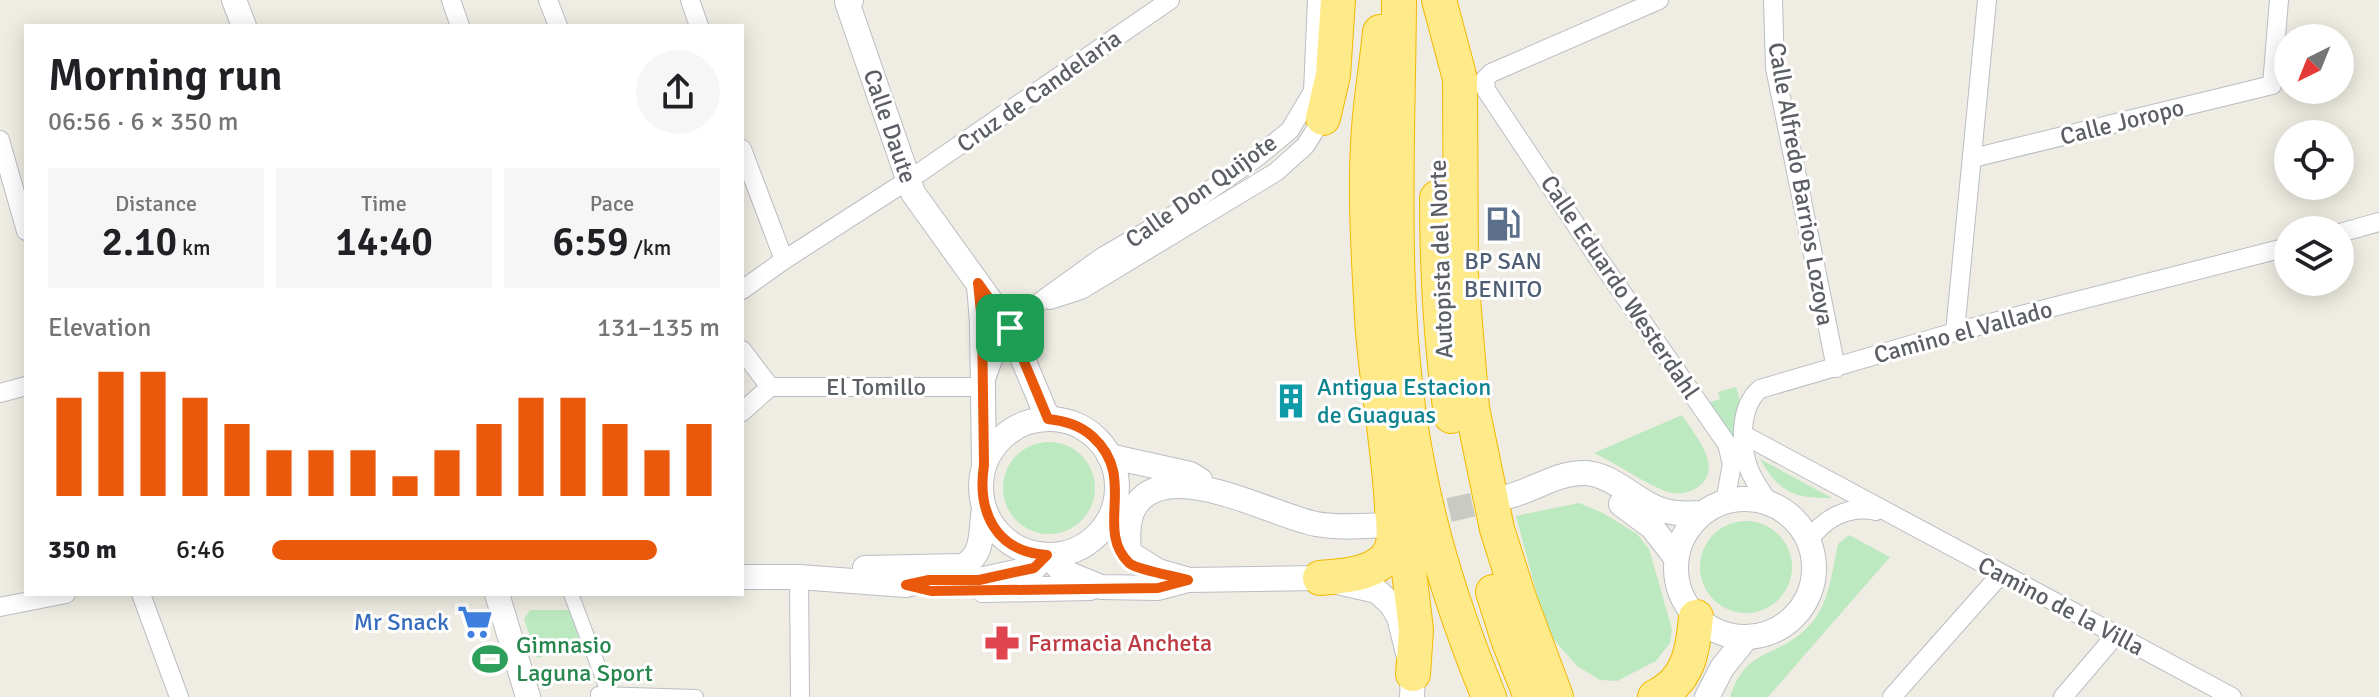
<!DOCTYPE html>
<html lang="en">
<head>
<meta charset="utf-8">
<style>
	body { margin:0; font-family:Signika,sans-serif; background:#f6f6f6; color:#202124; height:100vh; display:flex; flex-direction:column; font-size:30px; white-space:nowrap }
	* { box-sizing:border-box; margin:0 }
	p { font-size:26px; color:#757577 }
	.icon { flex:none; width:44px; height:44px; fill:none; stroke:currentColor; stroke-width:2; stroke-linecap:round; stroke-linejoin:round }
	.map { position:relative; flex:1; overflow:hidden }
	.sheet { position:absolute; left:24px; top:24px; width:720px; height:572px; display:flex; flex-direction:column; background:#fff; border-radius:0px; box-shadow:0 4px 20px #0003 }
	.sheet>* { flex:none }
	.needle { width:52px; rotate:223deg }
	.fabs { position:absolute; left:2274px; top:24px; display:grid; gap:16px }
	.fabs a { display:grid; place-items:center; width:80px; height:80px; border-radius:50%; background:#fff; box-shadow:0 4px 20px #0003; font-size:40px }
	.pin { position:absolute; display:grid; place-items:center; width:68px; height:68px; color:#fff; margin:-34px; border-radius:16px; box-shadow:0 4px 12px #0006 }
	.round { display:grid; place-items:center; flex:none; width:84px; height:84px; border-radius:42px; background:#f6f6f6 }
	.overview { display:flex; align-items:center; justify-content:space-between; height:136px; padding:0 24px }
	h1 { font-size:44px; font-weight:600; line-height:60px }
	.metrics { display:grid; grid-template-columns:repeat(3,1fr); gap:12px; height:136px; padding:8px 24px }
	.metrics div { display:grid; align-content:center; border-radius:0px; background:#f6f6f6; text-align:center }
	.metrics b { font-size:40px; font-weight:600 }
	.metrics small { font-size:22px; font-weight:400 }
	.metrics p { font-size:22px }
	.chart { height:224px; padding:16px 24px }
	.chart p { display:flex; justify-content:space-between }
	.chart svg { width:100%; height:144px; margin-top:8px; stroke:#ea580c; stroke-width:6 }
	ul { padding:0 24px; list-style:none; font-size:26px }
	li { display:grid; grid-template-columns:128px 96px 1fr; align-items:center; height:60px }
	li i { height:20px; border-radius:10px; background:#ea580c }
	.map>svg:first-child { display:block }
</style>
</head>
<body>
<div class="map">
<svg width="2379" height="697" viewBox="0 0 2379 697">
	<rect width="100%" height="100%" fill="#efede3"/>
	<!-- green -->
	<g fill="#bce9c0">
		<polygon points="1736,387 1740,401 1736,442 1710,402 1720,399 1718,392"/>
		<path d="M 1682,415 C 1695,435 1727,471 1695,489 C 1686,494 1674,495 1665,491 C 1640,481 1618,464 1594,453 Z"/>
		<circle cx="1049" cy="488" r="46"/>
		<path d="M 1760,459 L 1832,498 C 1793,499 1779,492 1760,459 Z"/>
		<polygon points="1579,503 1603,513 1637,534 1649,549 1672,629 1670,643 1656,661 1617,681 1600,680 1577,666 1547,632 1516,516"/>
		<circle cx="1746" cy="567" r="46"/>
		<path d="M 1849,535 L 1890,557 L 1768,697 L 1730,697 C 1746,647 1775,659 1806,629 C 1830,606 1831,575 1838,544 Z"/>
		<polygon points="530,610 577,610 589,642 537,658 524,619"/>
	</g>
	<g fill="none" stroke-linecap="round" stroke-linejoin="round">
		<!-- tertiary-tunnel -->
		<polyline stroke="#cacac4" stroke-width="24" stroke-dasharray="24 12" stroke-linecap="butt" points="1414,518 1507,497"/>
		<!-- pedestrian casing -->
		<g stroke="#babdc3" stroke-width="16">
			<g id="pedestrian">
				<polyline points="571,594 610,697"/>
				<polyline points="598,697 598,694 696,697"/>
			</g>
		</g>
		<!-- minor casing -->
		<g stroke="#babdc3" stroke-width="20">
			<g id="minor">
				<polyline points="451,0 460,26"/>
				<polyline points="548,0 558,26"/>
				<polyline points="690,0 699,26"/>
				<polyline points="1659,0 1491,73 1485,79 1486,90 1596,255 1727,444 1732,464 1725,502"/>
				<polyline points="1773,0 1775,68 1836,368"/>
				<polyline points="0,140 26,231"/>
				<polyline points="742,149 784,260"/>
				<polyline points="1973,158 2272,85 2279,0"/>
				<polyline points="2340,233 2379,222"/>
				<polyline points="742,290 784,260 919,173 1170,0"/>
				<polyline points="1050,300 1081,290 1276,172 1305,146 1323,118"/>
				<polyline points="1955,332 1987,0"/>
				<polyline points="742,350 770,387"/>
				<polyline points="0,393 26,386"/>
				<polyline points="742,412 770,387 983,387 997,349 1016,319 1102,257 1171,217 1256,158 1290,130 1313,91 1317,0"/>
				<polyline points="1744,435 2232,697"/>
				<path d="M 1769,503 C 1762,492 1754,482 1749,469 C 1740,445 1739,407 1760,389 L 1955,332 L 2288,247"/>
				<path d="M 1809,541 C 1823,518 1849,505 1876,511"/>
				<polyline points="799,577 800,697"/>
				<polyline points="141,594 179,697"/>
				<polyline points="0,607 66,594"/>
				<polyline points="1892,697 2001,574"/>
				<polyline points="2063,697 2115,636"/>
			</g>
		</g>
		<!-- tertiary casing -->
		<g stroke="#babdc3" stroke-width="26">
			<g id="tertiary">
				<polyline points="234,0 244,26"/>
				<polyline points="851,0 847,2 913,193 1010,328 1048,419"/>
				<polyline points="979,285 982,322 984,464"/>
				<circle cx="1049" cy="487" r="68"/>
				<polyline points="1109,456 1190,474 1200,480"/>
				<path d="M 1510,496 C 1536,489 1558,472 1586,473 C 1611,475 1631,496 1652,506 C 1668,514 1684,514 1701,513"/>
				<circle cx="1745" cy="568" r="69"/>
				<polyline points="1621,504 1652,527 1676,558"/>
				<polyline points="1047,555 1062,571 1101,587 1158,588 1188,580 1320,578 1377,591 1391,604 1399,617 1413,674 1412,697"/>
				<path d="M 865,568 L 963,566 C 985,554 980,531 984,509"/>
				<polyline points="742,577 799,577 906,585 929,580 979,580 1034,568 1047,555"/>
				<path d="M 1186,579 L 1158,571 L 1129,553 C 1128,539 1127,523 1133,510 C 1162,452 1272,516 1316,524 C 1338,528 1362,526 1384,525"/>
				<polyline points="983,590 1090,588"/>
				<polyline points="497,594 528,697"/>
				<polyline points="1707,697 1722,668 1746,638"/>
			</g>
		</g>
		<!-- motorway casing -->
		<g stroke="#f2b800" stroke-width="36">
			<g id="motorway">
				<path d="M 1399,0 C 1398,156 1387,318 1419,472 C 1434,549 1459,624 1489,697"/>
				<polyline points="1439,0 1460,79 1461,274 1472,408 1497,529 1519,598 1556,697"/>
				<polyline points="1323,118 1333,75 1338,0"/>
				<path d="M 1437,198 C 1437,272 1441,343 1451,416"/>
				<polyline points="1403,521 1416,630 1413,674"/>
				<path d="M 1320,578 C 1342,576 1380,575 1391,550 C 1396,538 1393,520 1392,508 C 1389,444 1376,382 1372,319 C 1369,257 1364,192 1369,129 C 1371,97 1377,64 1380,32"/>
				<polyline points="1493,592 1508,639 1531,697"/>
				<path d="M 1655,697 C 1689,681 1693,650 1696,617"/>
			</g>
		</g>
		<!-- pedestrian -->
		<use href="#pedestrian" stroke="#fff" stroke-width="14"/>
		<!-- minor -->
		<use href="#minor" stroke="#fff" stroke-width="18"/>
		<!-- tertiary -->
		<use href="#tertiary" stroke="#fff" stroke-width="24"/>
		<!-- motorway -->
		<use href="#motorway" stroke="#ffea8a" stroke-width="34"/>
	</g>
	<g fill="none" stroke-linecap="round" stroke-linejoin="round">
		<!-- route casing -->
		<g stroke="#fff" stroke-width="16">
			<path id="route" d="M 978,283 L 1010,328 L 1048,419 C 1065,421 1080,425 1093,437 C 1138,478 1094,529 1129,563 C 1137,570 1175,576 1188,580 L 1158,588 L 931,591 L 906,585 L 929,580 L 979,580 L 1034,568 L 1047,555 C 995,552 977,511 984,465 L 982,322 Z"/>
		</g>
		<!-- route -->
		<use href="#route" stroke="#ea580c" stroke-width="10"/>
	</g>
	<!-- icons -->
	<defs>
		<g id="fuel-bare" transform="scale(2.76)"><path d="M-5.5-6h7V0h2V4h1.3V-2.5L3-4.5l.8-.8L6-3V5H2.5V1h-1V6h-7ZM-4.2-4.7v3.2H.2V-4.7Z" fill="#5c6f8a" stroke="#fff" stroke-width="2.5" paint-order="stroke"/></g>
		<g id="building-bare" transform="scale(2.76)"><path d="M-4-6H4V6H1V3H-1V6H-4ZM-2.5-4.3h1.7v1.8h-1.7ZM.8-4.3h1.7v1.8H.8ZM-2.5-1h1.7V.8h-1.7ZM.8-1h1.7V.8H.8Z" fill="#0f9aa8" stroke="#fff" stroke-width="2.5" paint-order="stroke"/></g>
		<g id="supermarket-bare" transform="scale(2.76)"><path d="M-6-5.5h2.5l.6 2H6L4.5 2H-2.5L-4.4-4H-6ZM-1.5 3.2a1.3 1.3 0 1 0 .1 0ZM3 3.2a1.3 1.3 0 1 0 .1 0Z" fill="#3f7fe0" stroke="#fff" stroke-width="2.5" paint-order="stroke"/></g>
		<g id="pharmacy-bare" transform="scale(2.76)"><path d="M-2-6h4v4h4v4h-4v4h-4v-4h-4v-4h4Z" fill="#e0444e" stroke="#fff" stroke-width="2.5" paint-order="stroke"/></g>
		<g id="stadium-bare" transform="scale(2.76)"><path d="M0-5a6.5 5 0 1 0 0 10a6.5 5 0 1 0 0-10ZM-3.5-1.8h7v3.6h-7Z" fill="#2e9e5b" stroke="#fff" stroke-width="2.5" paint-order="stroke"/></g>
	</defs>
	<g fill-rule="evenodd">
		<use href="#fuel-bare" x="1503" y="224"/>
		<use href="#building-bare" x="1291" y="401"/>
		<use href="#supermarket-bare" x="475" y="622"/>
		<use href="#pharmacy-bare" x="1002" y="643"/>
		<use href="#stadium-bare" x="490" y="659"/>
	</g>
	<g text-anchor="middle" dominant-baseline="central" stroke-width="6" stroke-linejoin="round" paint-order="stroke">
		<!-- street labels -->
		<g font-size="24" fill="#5b5f65" stroke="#fff">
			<text transform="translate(1039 91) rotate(-35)">Cruz de Candelaria</text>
			<text transform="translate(2122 122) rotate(-14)">Calle Joropo</text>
			<text transform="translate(890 126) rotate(71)">Calle Daute</text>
			<text transform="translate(1801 184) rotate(80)">Calle Alfredo Barrios Lozoya</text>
			<text transform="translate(1201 191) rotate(-35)">Calle Don Quijote</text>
			<text transform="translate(1441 259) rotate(-92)">Autopista del Norte</text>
			<text transform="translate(1620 287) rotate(56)">Calle Eduardo Westerdahl</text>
			<text transform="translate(1963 332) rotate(-15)">Camino el Vallado</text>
			<text x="876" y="387">El Tomillo</text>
			<text transform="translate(2061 606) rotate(28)">Camino de la Villa</text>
		</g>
		<!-- service labels -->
		<g font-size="24" fill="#4e5e75" stroke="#fff">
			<text x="1503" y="261">BP SAN<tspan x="1503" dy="28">BENITO</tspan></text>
		</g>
		<!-- culture labels -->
		<g font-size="24" fill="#0d838f" stroke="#fff" text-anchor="start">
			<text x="1317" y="387">Antigua Estacion<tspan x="1317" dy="28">de Guaguas</tspan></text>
		</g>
		<!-- shop labels -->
		<g font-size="24" fill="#366cbe" stroke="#fff" text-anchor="end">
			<text x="449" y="622">Mr Snack</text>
		</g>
		<!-- health labels -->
		<g font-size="24" fill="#be3a42" stroke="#fff" text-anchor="start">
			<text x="1028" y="643">Farmacia Ancheta</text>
		</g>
		<!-- leisure labels -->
		<g font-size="24" fill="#27864d" stroke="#fff" text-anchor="start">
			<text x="516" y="645">Gimnasio<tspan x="516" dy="28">Laguna Sport</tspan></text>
		</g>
	</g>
</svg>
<div class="fabs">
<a><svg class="needle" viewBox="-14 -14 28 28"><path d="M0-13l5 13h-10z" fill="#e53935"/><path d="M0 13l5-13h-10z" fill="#757577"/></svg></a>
<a><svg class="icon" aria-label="locate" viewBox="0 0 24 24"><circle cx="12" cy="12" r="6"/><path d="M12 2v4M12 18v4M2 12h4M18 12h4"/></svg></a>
<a><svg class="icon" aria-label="layers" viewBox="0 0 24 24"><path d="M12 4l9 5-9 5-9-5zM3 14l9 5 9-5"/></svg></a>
</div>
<div class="pin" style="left:1010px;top:328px;background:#1e9e55"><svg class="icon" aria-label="arrive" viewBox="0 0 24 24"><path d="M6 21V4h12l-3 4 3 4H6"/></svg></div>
<section class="sheet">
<div class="overview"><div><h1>Morning run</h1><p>06:56 · 6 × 350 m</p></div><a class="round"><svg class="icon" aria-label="share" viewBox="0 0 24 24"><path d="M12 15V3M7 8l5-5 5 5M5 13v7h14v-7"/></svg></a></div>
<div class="metrics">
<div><p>Distance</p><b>2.10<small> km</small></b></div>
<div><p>Time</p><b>14:40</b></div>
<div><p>Pace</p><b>6:59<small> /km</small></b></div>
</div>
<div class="chart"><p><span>Elevation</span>131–135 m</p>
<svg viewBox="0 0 160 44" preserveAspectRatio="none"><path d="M5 44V14M15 44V6M25 44V6M35 44V14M45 44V22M55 44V30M65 44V30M75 44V30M85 44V38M95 44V30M105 44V22M115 44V14M125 44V14M135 44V22M145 44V30M155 44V22"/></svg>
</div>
<ul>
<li><b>350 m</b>6:46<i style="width:86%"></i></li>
</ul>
</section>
</div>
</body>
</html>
